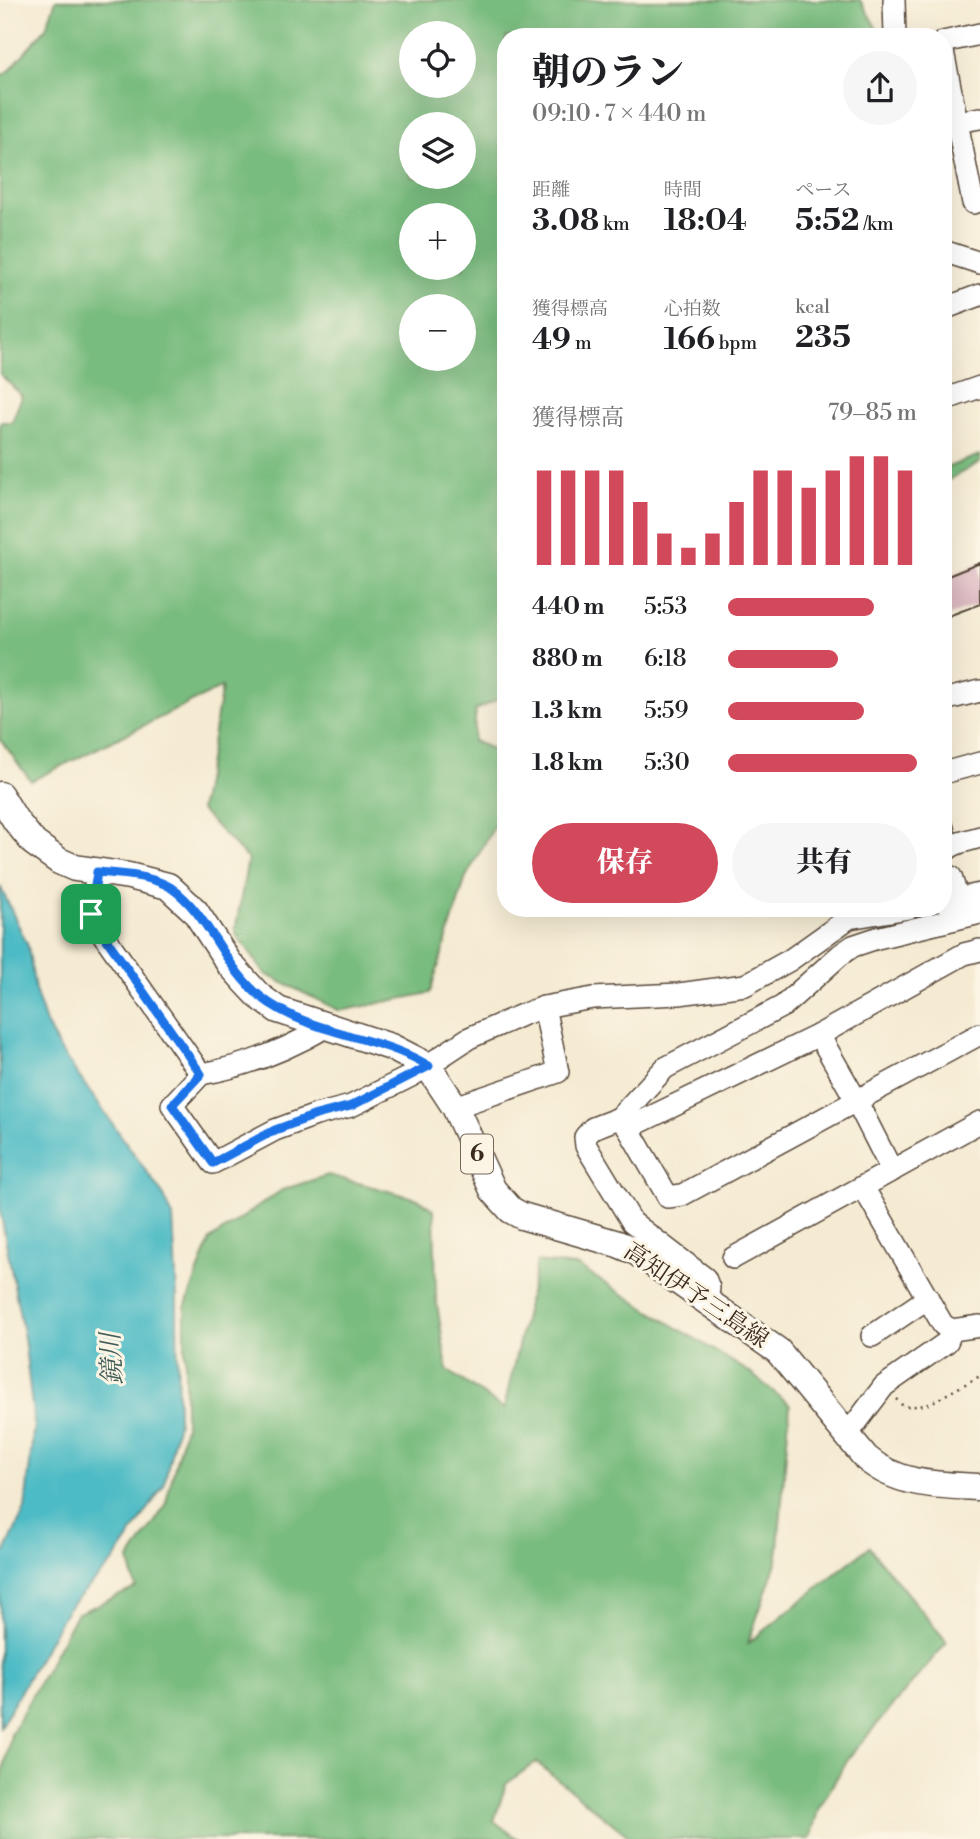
<!DOCTYPE html>
<html lang="ja">
<head>
<meta charset="utf-8">
<style>
	body { margin:0; font-family:"Libre Bodoni","Noto Serif JP",serif; background:#f6f6f6; color:#202124; height:100vh; display:flex; flex-direction:column; font-size:26px; white-space:nowrap }
	* { box-sizing:border-box; margin:0 }
	p { font-size:23px; color:#757577 }
	.icon { flex:none; width:38px; height:38px; fill:none; stroke:currentColor; stroke-width:2; stroke-linecap:round; stroke-linejoin:round }
	.map { position:relative; flex:1; overflow:hidden }
	.sheet { position:absolute; left:497px; top:28px; width:455px; height:889px; display:flex; flex-direction:column; background:#fff; border-radius:28px; box-shadow:0 7px 28px #0002 }
	.sheet>* { flex:none }
	.tools { position:absolute; left:399px; top:21px; display:grid; gap:14px }
	.tools a { display:grid; place-items:center; width:77px; height:77px; border-radius:50%; background:#fff; box-shadow:0 7px 28px #0002; font-size:35px }
	.pin { position:absolute; display:grid; place-items:center; width:60px; height:60px; color:#fff; margin:-30px; border-radius:14px; box-shadow:0 4px 10px #0006 }
	.round { display:grid; place-items:center; flex:none; width:74px; height:74px; border-radius:37px; background:#f6f6f6 }
	.headline { display:flex; align-items:center; justify-content:space-between; height:119px; padding:0 35px }
	h1 { font-size:38px; font-weight:800; line-height:52px }
	.metrics { display:grid; grid-template-columns:repeat(3,1fr); gap:10px; height:119px; padding:7px 35px }
	.metrics div { display:grid; align-content:center }
	.metrics b { font-size:30px; font-weight:800 }
	.metrics small { font-size:19px; font-weight:400 }
	.metrics p { font-size:19px }
	.chart { height:196px; padding:14px 35px }
	.chart p { display:flex; justify-content:space-between }
	.chart svg { width:100%; height:126px; margin-top:7px; stroke:#d1495b; stroke-width:6 }
	.action { display:flex; gap:14px; margin-top:auto; padding:14px 35px }
	.action a { flex:1; height:80px; border-radius:42px; background:#d1495b; color:#fff; font-size:28px; font-weight:800; line-height:80px; text-align:center }
	.action a+a { background:#f6f6f6; color:#202124 }
	ul { padding:0 35px; list-style:none; font-size:23px }
	li { display:grid; grid-template-columns:112px 84px 1fr; align-items:center; height:52px }
	li i { height:18px; border-radius:9px; background:#d1495b }
	.map>svg:first-child { display:block }
</style>
</head>
<body>
<div class="map">
<svg width="980" height="1839" viewBox="0 0 980 1839">
	<rect width="100%" height="100%" fill="#fcf5e5"/>
	<filter id="ink" filterUnits="userSpaceOnUse"><feTurbulence type="fractalNoise" baseFrequency=".0143" numOctaves="2"/><feDisplacementMap in="SourceGraphic" scale="14" xChannelSelector="R" yChannelSelector="G"/><feConvolveMatrix kernelMatrix="1 2 1 2 8 2 1 2 1" color-interpolation-filters="sRGB"/></filter>
	<filter id="wash" filterUnits="userSpaceOnUse"><feTurbulence type="fractalNoise" baseFrequency=".00686" numOctaves="4" result="noise"/><feDisplacementMap in="SourceGraphic" scale="28" xChannelSelector="R" yChannelSelector="G"/><feGaussianBlur stdDeviation="1.57" result="paint"/><feColorMatrix in="noise" values="0 0 0 0 0 0 0 0 0 0 0 0 0 0 0 0 0 1.4 0 .05"/><feComposite in="paint" operator="in"/></filter>
	<g filter="url(#wash)">
		<rect width="100%" height="100%" fill="#f5ebd3"/>
		<!-- forest -->
		<g fill="#79bc7f" stroke="#5a734e" stroke-width="2" fill-rule="evenodd">
			<path d="M 56,0 L 860,0 L 876,27 L 876,37 L 506,37 L 506,695 L 476,710 L 473,741 L 506,755 L 506,805 L 466,877 L 430,993 L 340,1011 L 265,974 L 235,932 L 248,859 L 200,810 L 222,687 L 31,781 L 0,739 L 0,422 L 12,422 L 22,396 L 0,374 L 0,76 L 9,71 L 46,28 ZM 411,33 L 464,33 L 464,86 L 411,86 ZM 411,124 L 464,124 L 464,177 L 411,177 ZM 464,215 L 464,268 L 411,268 L 411,215 ZM 411,306 L 464,306 L 464,359 L 411,359 Z"/>
			<polygon points="980,455 980,462 943,483 943,469"/>
			<polygon points="328,1175 418,1199 434,1210 436,1297 447,1370 504,1409 537,1262 577,1266 749,1372 790,1405 777,1560 748,1643 869,1547 947,1642 849,1757 818,1810 810,1839 632,1839 536,1762 506,1784 494,1821 518,1839 0,1839 0,1789 11,1734 76,1614 136,1588 129,1561 165,1506 185,1426 185,1308 210,1240 282,1190"/>
		</g>
		<!-- water -->
		<polygon fill="#4dbbc5" stroke="#447272" stroke-width="2" points="0,886 28,946 35,990 46,1023 58,1047 164,1196 173,1217 177,1298 178,1422 164,1485 113,1562 67,1609 0,1727 0,1562 25,1509 34,1424 24,1338 0,1210"/>
		<g id="blocks">
			<!-- building -->
			<polygon fill="#cfa1b4" points="980,563 980,604 943,618 943,578"/>
		</g>
	</g>
	<g filter="url(#ink)">
		<use href="#blocks" fill-opacity="0" stroke="#574739" stroke-width="2"/>
		<g fill="none" stroke-linecap="round" stroke-linejoin="round">
			<!-- minor casing -->
			<g stroke="#574739" stroke-width="24">
				<g id="minor">
					<polyline points="894,0 895,37"/>
					<polyline points="943,42 980,34"/>
					<polyline points="943,51 973,203 980,201"/>
					<polyline points="957,122 980,118"/>
					<polyline points="943,251 980,263"/>
					<polyline points="943,309 980,295"/>
					<polyline points="943,400 980,387"/>
					<polyline points="943,700 980,691"/>
					<polyline points="943,773 980,763"/>
					<polyline points="943,828 948,849"/>
					<polyline points="943,850 959,843 980,837"/>
					<path d="M 97,872 L 91,914 L 93,920 L 201,1074 C 244,1067 288,1049 326,1027"/>
					<polyline points="943,877 951,877 958,899"/>
					<polyline points="943,902 980,894"/>
					<polyline points="819,1035 856,1100 892,1171"/>
					<polyline points="201,1074 172,1105 213,1163 275,1130 316,1115 351,1106 413,1075 469,1038 524,1014 544,1007 593,998 679,994 745,985 790,960 849,918 909,908"/>
					<polyline points="455,1107 558,1072 544,1007"/>
					<polyline points="619,1118 628,1128 668,1197 682,1195 980,1034"/>
					<polyline points="628,1128 819,1035 964,954 980,950"/>
					<polyline points="863,1187 943,1325 952,1330 980,1326"/>
					<polyline points="733,1258 980,1122"/>
					<polyline points="707,1300 709,1288 705,1278 632,1222 586,1146 585,1137 593,1128 619,1118 665,1068 783,1006 840,955 853,946 877,938 980,913"/>
					<polyline points="872,1336 928,1298"/>
					<polyline points="847,1435 884,1386 947,1342 952,1330"/>
				</g>
			</g>
			<!-- major casing -->
			<g stroke="#574739" stroke-width="29">
				<path id="major" d="M 0,795 L 16,821 L 34,843 L 59,861 L 75,868 L 129,876 L 168,886 L 195,911 L 229,963 L 246,982 L 259,996 L 278,1010 L 391,1047 L 428,1066 L 455,1107 L 493,1190 L 511,1210 L 522,1216 L 618,1244 L 635,1251 L 778,1351 L 866,1458 C 899,1486 939,1485 980,1487"/>
			</g>
			<!-- path -->
			<polyline stroke="#574739" stroke-width="2.5" stroke-dasharray="2 5" stroke-linecap="butt" points="896,1399 904,1407 927,1405 980,1376"/>
			<!-- minor -->
			<use href="#minor" stroke="#fff" stroke-width="21"/>
			<!-- major -->
			<use href="#major" stroke="#fff" stroke-width="26"/>
		</g>
	</g>
	<g fill="none" stroke-linecap="round" stroke-linejoin="round" filter="url(#ink)">
		<!-- route casing -->
		<g stroke="#fff" stroke-width="14">
			<path id="route" d="M 97,872 C 119,874 150,875 170,887 C 210,914 223,967 261,997 C 309,1035 377,1034 429,1066 L 351,1106 L 316,1115 L 275,1130 L 213,1163 L 172,1105 L 201,1074 L 93,920 L 91,914 Z"/>
		</g>
		<!-- route -->
		<use href="#route" stroke="#1a73e8" stroke-width="9"/>
	</g>
	<g text-anchor="middle" dominant-baseline="central" stroke-width="6" stroke-linejoin="round" paint-order="stroke">
		<!-- shield labels -->
		<rect fill="#fcf5e5" stroke="#75675a" stroke-width="2" x="461" y="1134.5" width="32" height="39" rx="5"/>
		<g font-size="23" font-weight="bold" fill="#3b2a1e">
			<text x="477" y="1154">6</text>
		</g>
		<!-- street labels -->
		<g font-size="24" fill="#3b2a1e" stroke="#fcf5e5">
			<text transform="translate(696 1296) rotate(34)">高知伊予三島線</text>
		</g>
		<!-- water labels -->
		<g font-size="26" font-style="italic" fill="#415d58" stroke="#fcf5e5">
			<text transform="translate(112 1359) rotate(-93)">鏡川</text>
		</g>
	</g>
</svg>
<div class="tools">
<a><svg class="icon" aria-label="locate" viewBox="0 0 24 24"><circle cx="12" cy="12" r="6"/><path d="M12 2v4M12 18v4M2 12h4M18 12h4"/></svg></a>
<a><svg class="icon" aria-label="layers" viewBox="0 0 24 24"><path d="M12 4l9 5-9 5-9-5zM3 14l9 5 9-5"/></svg></a>
<a>+</a>
<a>−</a>
</div>
<div class="pin" style="left:91px;top:914px;background:#1e9e55"><svg class="icon" aria-label="arrive" viewBox="0 0 24 24"><path d="M6 21V4h12l-3 4 3 4H6"/></svg></div>
<section class="sheet">
<div class="headline"><div><h1>朝のラン</h1><p>09:10 · 7 × 440 m</p></div><a class="round"><svg class="icon" aria-label="share" viewBox="0 0 24 24"><path d="M12 15V3M7 8l5-5 5 5M5 13v7h14v-7"/></svg></a></div>
<div class="metrics">
<div><p>距離</p><b>3.08<small> km</small></b></div>
<div><p>時間</p><b>18:04</b></div>
<div><p>ペース</p><b>5:52<small> /km</small></b></div>
</div>
<div class="metrics">
<div><p>獲得標高</p><b>49<small> m</small></b></div>
<div><p>心拍数</p><b>166<small> bpm</small></b></div>
<div><p>kcal</p><b>235</b></div>
</div>
<div class="chart"><p><span>獲得標高</span>79–85 m</p>
<svg viewBox="0 0 160 44" preserveAspectRatio="none"><path d="M5 44V11M15 44V11M25 44V11M35 44V11M45 44V22M55 44V33M65 44V38M75 44V33M85 44V22M95 44V11M105 44V11M115 44V17M125 44V11M135 44V6M145 44V6M155 44V11"/></svg>
</div>
<ul>
<li><b>440 m</b>5:53<i style="width:77%"></i></li>
<li><b>880 m</b>6:18<i style="width:58%"></i></li>
<li><b>1.3 km</b>5:59<i style="width:72%"></i></li>
<li><b>1.8 km</b>5:30<i style="width:100%"></i></li>
</ul>
<div class="action"><a>保存</a><a>共有</a></div>
</section>
</div>
</body>
</html>
